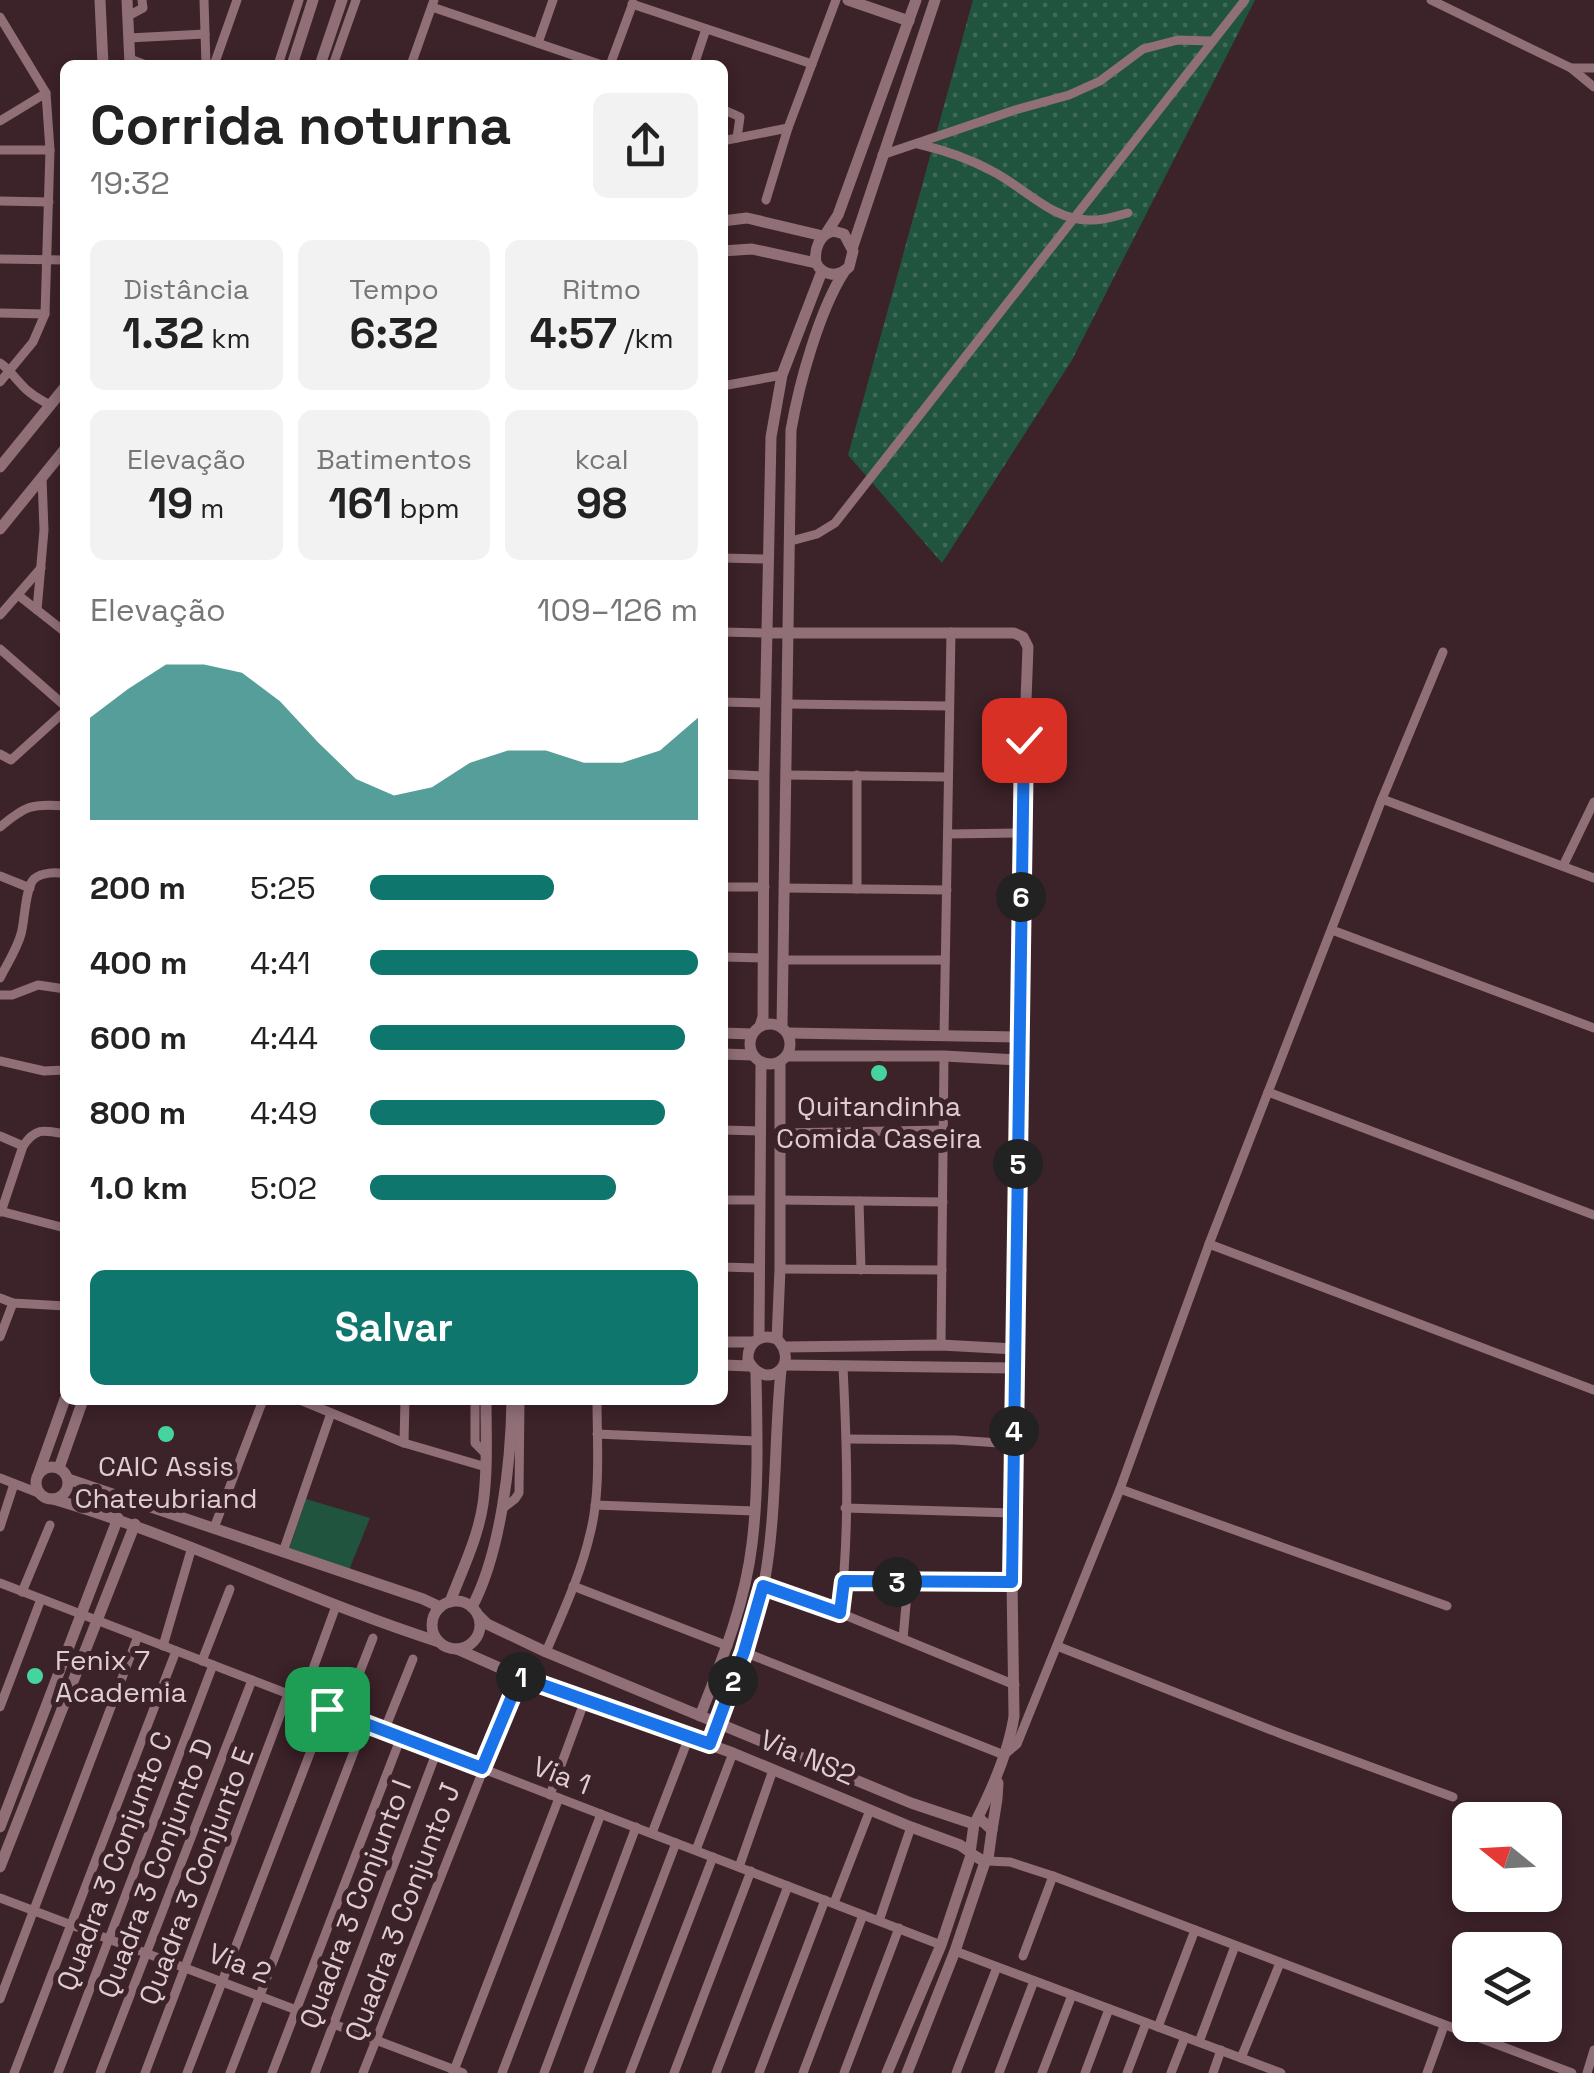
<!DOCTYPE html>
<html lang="pt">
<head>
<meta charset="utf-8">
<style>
	body { margin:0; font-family:"Space Grotesk",sans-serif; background:#f2f2f2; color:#222; height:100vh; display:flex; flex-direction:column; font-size:38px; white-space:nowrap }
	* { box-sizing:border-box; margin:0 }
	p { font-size:32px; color:#767676 }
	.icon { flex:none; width:55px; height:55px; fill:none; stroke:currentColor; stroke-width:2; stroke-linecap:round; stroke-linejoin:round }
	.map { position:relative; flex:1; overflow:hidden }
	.panel { position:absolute; left:60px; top:60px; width:668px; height:1345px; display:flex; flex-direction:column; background:#fff; border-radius:15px; box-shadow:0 5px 15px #0003 }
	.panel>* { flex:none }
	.needle { width:65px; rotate:288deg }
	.fabs { position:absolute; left:1452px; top:1802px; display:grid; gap:20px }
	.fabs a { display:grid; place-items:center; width:110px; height:110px; border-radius:15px; background:#fff; box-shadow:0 5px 15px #0003; font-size:50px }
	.pin { position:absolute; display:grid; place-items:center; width:85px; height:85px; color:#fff; margin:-42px; border-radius:20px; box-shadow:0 5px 15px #0006 }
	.km { position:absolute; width:50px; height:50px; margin:-25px; border-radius:50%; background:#222; color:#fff; font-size:28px; line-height:50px; text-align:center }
	.round { display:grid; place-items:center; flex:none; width:105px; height:105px; border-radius:15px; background:#f2f2f2 }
	.headline { display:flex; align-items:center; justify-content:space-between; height:170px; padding:0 30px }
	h1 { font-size:55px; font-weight:600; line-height:75px }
	.stats { display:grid; grid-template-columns:repeat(3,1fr); gap:15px; height:170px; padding:10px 30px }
	.stats div { display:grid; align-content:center; border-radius:15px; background:#f2f2f2; text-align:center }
	.stats b { font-size:42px; font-weight:600 }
	.stats small { font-size:28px; font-weight:400 }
	.stats p { font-size:28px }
	.chart { height:280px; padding:20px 30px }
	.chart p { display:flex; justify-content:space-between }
	.chart svg { width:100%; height:180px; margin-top:10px; fill:#0f766e; opacity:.7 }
	.button { display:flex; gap:20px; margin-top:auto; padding:20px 30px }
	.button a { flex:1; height:115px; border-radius:15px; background:#0f766e; color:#fff; font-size:40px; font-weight:600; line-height:115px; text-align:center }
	ul { padding:0 30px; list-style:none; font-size:32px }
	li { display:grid; grid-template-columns:160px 120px 1fr; align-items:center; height:75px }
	li i { height:25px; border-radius:12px; background:#0f766e }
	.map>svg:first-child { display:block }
</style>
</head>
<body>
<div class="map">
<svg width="1594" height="2073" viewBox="0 0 1594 2073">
	<defs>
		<pattern id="grass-dots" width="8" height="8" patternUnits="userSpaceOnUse" patternTransform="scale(2.5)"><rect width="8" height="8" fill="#20543f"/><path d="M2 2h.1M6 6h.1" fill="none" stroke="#406b5a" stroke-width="1.8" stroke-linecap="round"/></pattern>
	</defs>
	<rect width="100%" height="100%" fill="#3c2229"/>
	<!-- grass -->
	<polygon fill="url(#grass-dots)" points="973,0 1255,0 1072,360 942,563 848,455"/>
	<!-- park -->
	<polygon fill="#20543f" points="306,1499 370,1518 349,1570 289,1550"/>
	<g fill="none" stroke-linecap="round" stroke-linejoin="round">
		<!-- minor -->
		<g stroke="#906f77" stroke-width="9">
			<polyline points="204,0 206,65"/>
			<polyline points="1431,0 1571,68 1594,87"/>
			<polyline points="632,4 812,64"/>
			<polyline points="432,7 602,65"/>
			<polyline points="128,16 143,8 142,0"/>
			<polyline points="0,17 46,93 50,150 45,314 33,342 0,382"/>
			<polyline points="129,38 205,34"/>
			<polyline points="538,43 553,0"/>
			<polyline points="130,59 146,65"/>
			<polyline points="214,65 237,0"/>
			<polyline points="278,65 299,0"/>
			<polyline points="333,65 356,0"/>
			<polyline points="411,65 434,0"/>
			<polyline points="610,65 633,3"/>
			<polyline points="694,65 706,29"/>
			<polyline points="1571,68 1594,68"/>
			<polyline points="722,109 740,117 737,138"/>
			<polyline points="0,121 46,93"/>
			<polyline points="722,141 788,128"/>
			<path d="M 918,144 C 944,150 968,158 992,171 C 1024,187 1051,220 1089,220 C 1102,221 1116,216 1128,213"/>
			<polyline points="0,150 50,150"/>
			<polyline points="882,155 1015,110 1069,95 1100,81 1143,49 1178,40 1211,41"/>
			<polyline points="766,200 788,128 836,0"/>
			<polyline points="0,201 49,202"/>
			<polyline points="0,259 65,260"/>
			<polyline points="0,313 45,314"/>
			<path d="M 0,363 C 9,369 13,376 20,383 C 28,393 39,399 50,405"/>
			<polyline points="722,386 782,375"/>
			<polyline points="791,541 817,534 835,523 1245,0"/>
			<polyline points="722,558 768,559"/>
			<polyline points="18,595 65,632"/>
			<polyline points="37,610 44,530 42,478"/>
			<polyline points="0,615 41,568"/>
			<polyline points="722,632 768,633"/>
			<polyline points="0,649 65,706"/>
			<polyline points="722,702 766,703"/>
			<polyline points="787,704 949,706"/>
			<polyline points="0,754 11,760 65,711"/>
			<polyline points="722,774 764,776"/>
			<polyline points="787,775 948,777"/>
			<polyline points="1382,799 1594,878"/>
			<path d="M 0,827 C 25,806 32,803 65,806"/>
			<polyline points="948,834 1021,833"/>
			<polyline points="1563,866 1594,802"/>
			<polyline points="0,876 30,888"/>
			<polyline points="722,887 765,887"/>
			<polyline points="784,888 947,890"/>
			<polyline points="857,889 857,775"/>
			<polyline points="1332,930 1594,1028"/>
			<polyline points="722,957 764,958"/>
			<polyline points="783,960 945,960"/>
			<path d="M 0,978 C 7,964 17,949 21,934 C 25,920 25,888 34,879 C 42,872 56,872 65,874"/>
			<polyline points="0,995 12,995 38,985 65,989"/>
			<polyline points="944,1036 951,632"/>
			<polyline points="0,1061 44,1071 65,1070"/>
			<polyline points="1268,1092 1594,1215"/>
			<polyline points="722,1130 760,1131"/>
			<polyline points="780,1133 943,1130"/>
			<path d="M 0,1136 L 23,1146 C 36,1127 44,1130 65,1134"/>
			<polyline points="722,1200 758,1200"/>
			<polyline points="780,1200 943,1202"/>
			<polyline points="859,1201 861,1270"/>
			<polyline points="0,1211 65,1228"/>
			<polyline points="1,1212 23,1146"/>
			<polyline points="1209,1244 1594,1390"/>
			<polyline points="722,1267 757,1268"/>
			<polyline points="780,1269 942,1270"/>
			<polyline points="0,1298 13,1303 65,1306"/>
			<polyline points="0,1337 13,1303"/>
			<polyline points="941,1345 944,1056"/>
			<polyline points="300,1400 404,1443 405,1400"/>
			<polyline points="475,1400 475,1443 486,1454"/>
			<polyline points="597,1434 756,1441"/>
			<polyline points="847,1439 955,1440 1014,1444"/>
			<polyline points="404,1443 486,1467"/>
			<polyline points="0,1478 41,1494"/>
			<polyline points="1120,1489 1447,1606"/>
			<polyline points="595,1505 754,1511"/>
			<polyline points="845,1508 1013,1513"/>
			<polyline points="502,1509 515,1499 519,1493 520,1400"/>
			<polyline points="0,1527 14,1484"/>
			<polyline points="214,1528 263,1400"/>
			<polyline points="283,1552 331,1413"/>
			<polyline points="844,1581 1012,1582"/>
			<polyline points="0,1583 941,1945"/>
			<polyline points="573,1586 728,1646"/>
			<polyline points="763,1586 840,1613 1015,1685"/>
			<polyline points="22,1592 50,1525"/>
			<path d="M 840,1613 C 850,1532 847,1449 843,1367"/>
			<polyline points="903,1639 908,1582"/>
			<polyline points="163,1646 192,1547"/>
			<polyline points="1057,1646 1284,1735 1453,1797"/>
			<path d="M 546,1652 C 562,1614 581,1574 590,1534 C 601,1492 597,1443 597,1400"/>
			<polyline points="744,1652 1004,1755 1017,1744 1120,1489 1209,1244 1382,799 1443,652"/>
			<polyline points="202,1661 230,1589"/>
			<polyline points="302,1699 336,1606"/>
			<polyline points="0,1707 41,1599"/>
			<polyline points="343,1715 373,1638"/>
			<polyline points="384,1731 413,1659"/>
			<polyline points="550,1795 585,1700"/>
			<polyline points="652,1833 689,1737"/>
			<polyline points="696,1850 733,1753"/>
			<polyline points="987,1861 1010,1862 1053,1876 1572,2073"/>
			<polyline points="739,1867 773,1770"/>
			<polyline points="0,1898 463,2073"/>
			<polyline points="834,1903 870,1810"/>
			<polyline points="879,1921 911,1827"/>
			<polyline points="955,1951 1281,2073"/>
			<polyline points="1023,1956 1053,1876"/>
			<polyline points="0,1999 138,1636"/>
			<polyline points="1158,2027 1195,1930"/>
			<polyline points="1199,2042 1235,1946"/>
			<polyline points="1241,2058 1280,1963"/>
			<polyline points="14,2073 176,1651"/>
			<polyline points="58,2073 213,1665"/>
			<polyline points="100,2073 252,1680"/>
			<polyline points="145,2073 288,1694"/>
			<polyline points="187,2073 327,1709"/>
			<polyline points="230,2073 365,1723"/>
			<polyline points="272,2073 401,1737"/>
			<polyline points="315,2073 437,1751"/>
			<polyline points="363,2073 520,1677"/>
			<polyline points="453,2073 559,1798"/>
			<polyline points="502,2073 601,1814"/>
			<polyline points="544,2073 636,1827"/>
			<polyline points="588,2073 676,1843"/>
			<polyline points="630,2073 713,1857"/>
			<polyline points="674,2073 751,1871"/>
			<polyline points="716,2073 788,1886"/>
			<polyline points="759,2073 825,1900"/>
			<polyline points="803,2073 863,1915"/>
			<polyline points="844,2073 899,1928"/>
			<polyline points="956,2073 997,1967"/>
			<polyline points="999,2073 1034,1981"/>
			<polyline points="1042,2073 1072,1995"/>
			<polyline points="1085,2073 1109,2009"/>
			<polyline points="1127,2073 1146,2023"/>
			<polyline points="1171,2073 1185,2037"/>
			<polyline points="1213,2073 1221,2050"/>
			<polyline points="1427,2073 1444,2026"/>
			<polyline points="1587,2073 1594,2050"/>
		</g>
		<!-- tertiary -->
		<g stroke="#906f77" stroke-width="11">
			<polyline points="100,0 103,65"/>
			<polyline points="127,0 130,65"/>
			<polyline points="848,0 909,21"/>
			<polyline points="292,65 313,0"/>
			<polyline points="320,65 342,0"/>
			<polyline points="722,221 747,218 823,236"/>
			<path d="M 833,231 L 844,234 L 853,251 L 849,267 C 838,278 823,276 816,263 C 814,250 819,234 833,231 Z"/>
			<polyline points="827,232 838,215 916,0"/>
			<polyline points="853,246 935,0"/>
			<polyline points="722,251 752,249 816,263"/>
			<polyline points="0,467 65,387"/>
			<polyline points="0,529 65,449"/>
			<path d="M 768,633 L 1014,633 L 1023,637 L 1028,647 L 1021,833 L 1012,1582 L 1014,1716 C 1009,1751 993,1787 977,1819"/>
			<circle cx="770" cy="1044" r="20"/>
			<polyline points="760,1026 763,1017 764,776 771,437 782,375 822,271"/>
			<path d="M 782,1027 L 791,430 C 799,384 819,311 844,272"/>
			<polyline points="722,1033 752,1034"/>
			<polyline points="788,1033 1021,1037"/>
			<polyline points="722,1054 753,1055"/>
			<polyline points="787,1056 944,1056 1020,1060"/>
			<polyline points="759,1338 761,1062"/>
			<path d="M 777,1339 C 761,1333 747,1342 748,1360 C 765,1393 802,1365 777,1339 L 780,1269 L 780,1062"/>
			<polyline points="722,1342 753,1342"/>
			<polyline points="784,1347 941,1345 1015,1349"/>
			<polyline points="722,1365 750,1366"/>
			<polyline points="784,1365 1014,1368"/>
			<circle cx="52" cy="1483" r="16"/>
			<polyline points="59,1468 83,1400"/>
			<polyline points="38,1475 65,1399"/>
			<polyline points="68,1479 423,1599 440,1607"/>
			<path d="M 53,1499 C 185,1538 308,1600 439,1642"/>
			<circle cx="456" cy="1625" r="24"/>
			<path d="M 450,1602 C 462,1570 478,1538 483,1504 C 488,1470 486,1434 486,1400"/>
			<path d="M 472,1607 C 501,1552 511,1462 512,1400"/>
			<polyline points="478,1615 487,1624 546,1652 911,1803 974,1824 980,1819 992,1830 988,1859 985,1862 970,1853 974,1824"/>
			<polyline points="457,1649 520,1677 733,1753 911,1827 960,1845 970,1852"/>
			<path d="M 700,1716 C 722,1660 745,1604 752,1544 C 759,1488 757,1429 756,1373"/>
			<path d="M 710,1744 C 727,1691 753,1639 764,1584 C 777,1514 774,1441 781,1370"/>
			<polyline points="0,1827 118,1518"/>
			<polyline points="992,1830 997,1799 998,1783"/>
			<polyline points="0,1867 135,1524"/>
			<polyline points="887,2073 941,1945 971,1855"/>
			<polyline points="907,2073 955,1951 985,1862"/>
		</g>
	</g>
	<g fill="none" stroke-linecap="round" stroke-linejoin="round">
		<!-- route casing -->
		<g stroke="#fff" stroke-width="20">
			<polyline id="route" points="327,1709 482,1768 520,1677 710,1744 744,1652 763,1586 840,1613 844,1581 1012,1582 1024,740"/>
		</g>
		<!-- route -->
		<use href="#route" stroke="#1a73e8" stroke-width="12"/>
	</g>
	<!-- markers -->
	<g fill="#46d49e" stroke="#3c2229" stroke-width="4">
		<circle cx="879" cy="1073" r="10"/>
		<circle cx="166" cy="1434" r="10"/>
		<circle cx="35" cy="1676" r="10"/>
	</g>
	<g text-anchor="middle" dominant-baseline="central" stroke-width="10" stroke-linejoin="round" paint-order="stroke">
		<!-- poi labels -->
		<g font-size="28" fill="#dfcdd1" stroke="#3c2229">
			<text x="879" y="1106">Quitandinha<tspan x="879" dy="32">Comida Caseira</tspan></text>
			<text x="166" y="1466">CAIC Assis<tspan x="166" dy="32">Chateubriand</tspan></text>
			<text x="55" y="1660" text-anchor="start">Fenix 7<tspan x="55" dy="32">Academia</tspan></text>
		</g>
		<!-- street labels -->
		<g font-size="28" fill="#dfcdd1" stroke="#3c2229">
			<text transform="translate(808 1757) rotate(23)">Via NS2</text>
			<text transform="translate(562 1775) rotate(21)">Via 1</text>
			<text transform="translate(114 1861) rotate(-69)">Quadra 3 Conjunto C</text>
			<text transform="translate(155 1868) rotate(-69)">Quadra 3 Conjunto D</text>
			<text transform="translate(196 1876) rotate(-69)">Quadra 3 Conjunto E</text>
			<text transform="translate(355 1904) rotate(-69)">Quadra 3 Conjunto I</text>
			<text transform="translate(402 1912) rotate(-69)">Quadra 3 Conjunto J</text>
			<text transform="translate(240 1963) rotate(21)">Via 2</text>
		</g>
	</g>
</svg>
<div class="fabs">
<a><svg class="needle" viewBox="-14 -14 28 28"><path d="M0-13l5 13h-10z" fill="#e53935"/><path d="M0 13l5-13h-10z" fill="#767676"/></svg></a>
<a><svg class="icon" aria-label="layers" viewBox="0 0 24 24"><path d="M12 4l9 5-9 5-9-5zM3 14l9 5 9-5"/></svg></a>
</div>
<div class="pin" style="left:327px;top:1709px;background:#1e9e55"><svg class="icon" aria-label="arrive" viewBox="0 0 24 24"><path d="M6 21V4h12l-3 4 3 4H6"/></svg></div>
<div class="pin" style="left:1024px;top:740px;background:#d93025"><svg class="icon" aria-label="check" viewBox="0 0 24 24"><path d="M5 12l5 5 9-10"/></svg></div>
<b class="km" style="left:521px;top:1677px">1</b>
<b class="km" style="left:733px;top:1681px">2</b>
<b class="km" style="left:897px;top:1582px">3</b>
<b class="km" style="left:1014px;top:1431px">4</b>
<b class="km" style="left:1018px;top:1164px">5</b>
<b class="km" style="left:1021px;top:897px">6</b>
<section class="panel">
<div class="headline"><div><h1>Corrida noturna</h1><p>19:32</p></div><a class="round"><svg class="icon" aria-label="share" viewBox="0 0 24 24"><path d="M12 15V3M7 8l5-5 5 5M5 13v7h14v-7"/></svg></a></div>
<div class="stats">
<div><p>Distância</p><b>1.32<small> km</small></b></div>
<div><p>Tempo</p><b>6:32</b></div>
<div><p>Ritmo</p><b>4:57<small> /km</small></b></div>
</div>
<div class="stats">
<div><p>Elevação</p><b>19<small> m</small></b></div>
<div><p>Batimentos</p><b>161<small> bpm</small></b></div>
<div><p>kcal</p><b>98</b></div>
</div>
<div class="chart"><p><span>Elevação</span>109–126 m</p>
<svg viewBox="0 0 160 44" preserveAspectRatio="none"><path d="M0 44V19L10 12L20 6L30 6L40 8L50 15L60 25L70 34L80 38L90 36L100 30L110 27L120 27L130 30L140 30L150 27L160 19V44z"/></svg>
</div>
<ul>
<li><b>200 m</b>5:25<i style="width:56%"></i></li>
<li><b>400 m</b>4:41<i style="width:100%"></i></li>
<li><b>600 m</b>4:44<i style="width:96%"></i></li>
<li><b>800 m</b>4:49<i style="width:90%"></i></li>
<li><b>1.0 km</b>5:02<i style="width:75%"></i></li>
</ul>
<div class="button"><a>Salvar</a></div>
</section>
</div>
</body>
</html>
